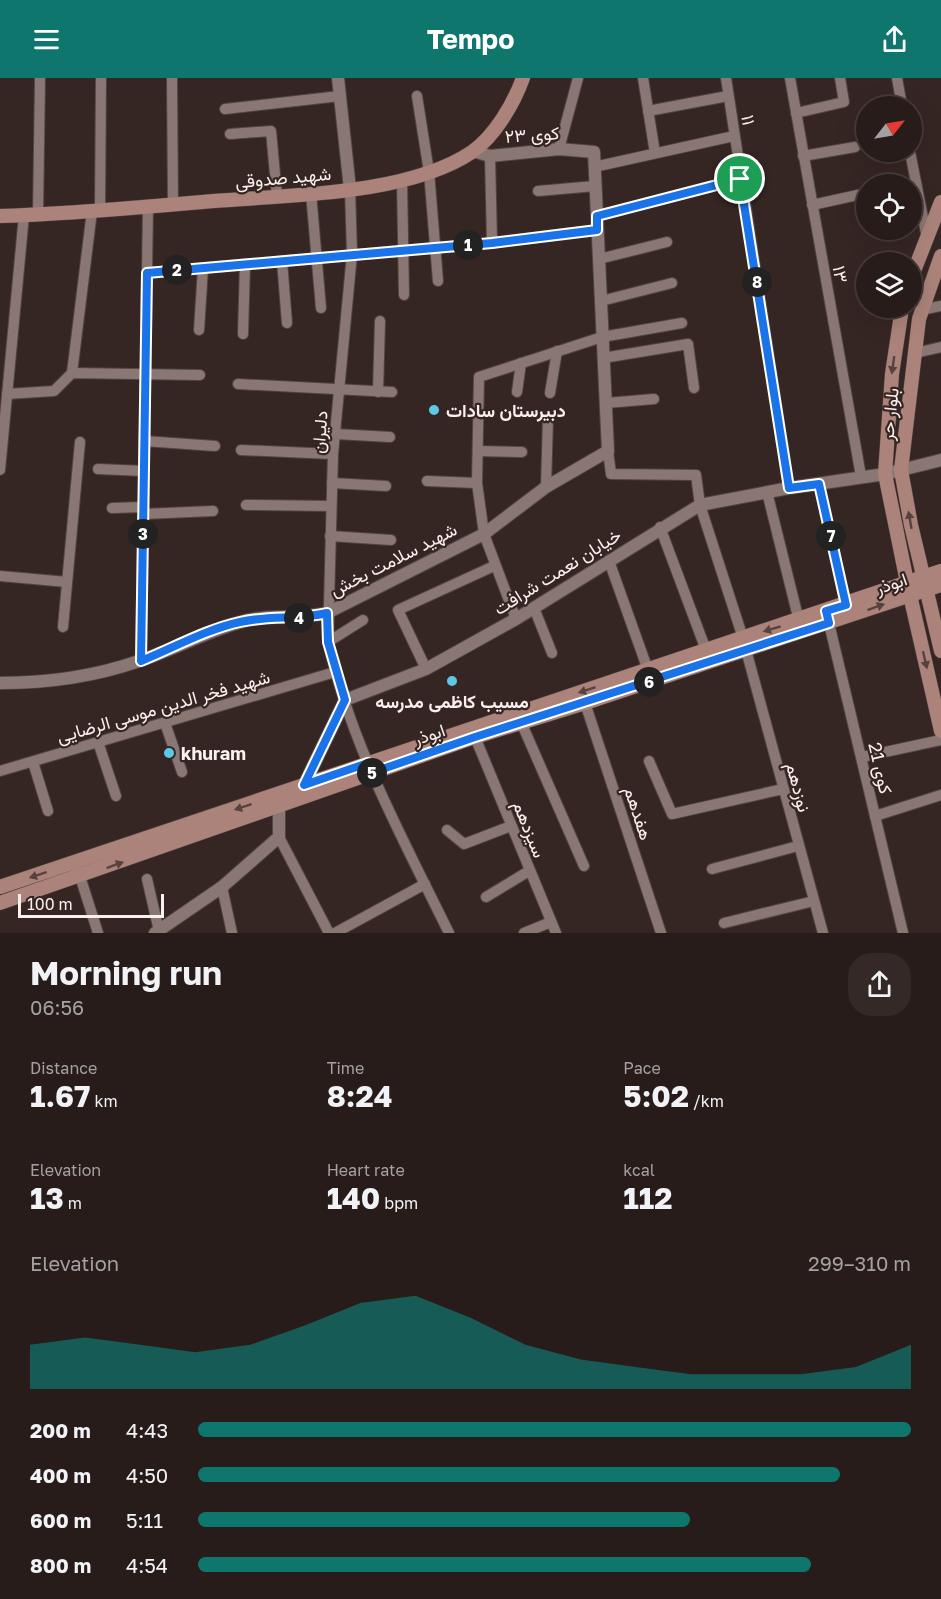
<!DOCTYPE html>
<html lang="en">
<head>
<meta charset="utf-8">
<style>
	body { margin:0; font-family:"Golos Text",Vazirmatn,sans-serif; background:#342927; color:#f1f3f6; height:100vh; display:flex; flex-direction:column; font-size:22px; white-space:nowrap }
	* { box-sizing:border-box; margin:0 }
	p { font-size:20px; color:#a5a1a2 }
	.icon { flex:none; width:33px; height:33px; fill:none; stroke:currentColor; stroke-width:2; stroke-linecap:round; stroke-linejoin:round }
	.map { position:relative; height:855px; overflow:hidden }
	.details { display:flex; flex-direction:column; background:#281c1a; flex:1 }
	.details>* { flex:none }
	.needle { width:39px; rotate:59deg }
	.tools { position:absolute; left:856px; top:18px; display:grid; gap:12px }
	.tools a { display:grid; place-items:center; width:66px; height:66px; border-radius:50%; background:#281c1a; box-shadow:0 6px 24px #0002,0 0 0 2px #443a39; font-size:30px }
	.scale { position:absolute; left:18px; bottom:15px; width:146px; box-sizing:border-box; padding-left:6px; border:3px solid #faf0ed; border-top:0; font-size:16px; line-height:21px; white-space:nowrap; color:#faf0ed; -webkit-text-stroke:4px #362623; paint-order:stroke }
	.pin { position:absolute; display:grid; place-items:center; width:51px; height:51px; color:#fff; margin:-26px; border:3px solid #fff; border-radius:50%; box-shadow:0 2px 6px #0007 }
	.km { position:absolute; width:30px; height:30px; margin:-15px; border-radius:50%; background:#222; color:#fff; font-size:16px; line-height:30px; text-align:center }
	.round { display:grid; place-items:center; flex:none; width:63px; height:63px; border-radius:24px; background:#342927 }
	.head { display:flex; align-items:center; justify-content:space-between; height:102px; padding:0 30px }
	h1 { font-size:33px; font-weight:700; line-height:45px }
	.figures { display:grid; grid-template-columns:repeat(3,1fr); gap:9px; height:102px; padding:6px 30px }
	.figures div { display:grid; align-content:center }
	.figures b { font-size:30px; font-weight:700 }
	.figures small { font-size:16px; font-weight:400 }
	.figures p { font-size:16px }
	.chart { height:168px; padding:12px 30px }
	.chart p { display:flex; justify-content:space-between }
	.chart svg { width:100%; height:108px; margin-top:6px; fill:#0f766e; opacity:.7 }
	ul { padding:0 30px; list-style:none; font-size:20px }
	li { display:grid; grid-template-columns:96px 72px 1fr; align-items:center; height:45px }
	li i { height:15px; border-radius:8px; background:#0f766e }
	header { display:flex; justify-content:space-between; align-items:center; height:78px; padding:0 30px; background:#0f766e; color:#fff; font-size:27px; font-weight:700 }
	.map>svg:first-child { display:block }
</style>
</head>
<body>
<header><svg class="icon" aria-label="menu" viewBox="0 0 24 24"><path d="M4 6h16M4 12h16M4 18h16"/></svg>Tempo<svg class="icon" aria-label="share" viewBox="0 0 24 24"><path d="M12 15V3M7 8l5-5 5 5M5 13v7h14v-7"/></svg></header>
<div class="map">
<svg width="941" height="855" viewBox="0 0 941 855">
	<rect width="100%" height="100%" fill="#362623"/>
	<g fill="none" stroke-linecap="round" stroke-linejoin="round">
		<!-- minor casing -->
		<g stroke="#524542" stroke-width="12">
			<g id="minor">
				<polyline points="172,0 173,127"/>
				<polyline points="643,0 655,75"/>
				<polyline points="726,0 789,410"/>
				<polyline points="790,0 861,398"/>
				<polyline points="897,0 902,28"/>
				<polyline points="417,18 429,94 438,203"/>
				<polyline points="225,31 340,18"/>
				<polyline points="648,33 728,18"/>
				<polyline points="796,35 844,24 840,0"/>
				<polyline points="230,56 271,53 277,118"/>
				<polyline points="559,71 578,0"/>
				<polyline points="910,74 927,160"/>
				<polyline points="490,78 492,165"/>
				<polyline points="803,78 855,69"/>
				<polyline points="594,89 734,58"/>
				<polyline points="402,102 404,217"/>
				<path d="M 350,111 L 352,176 L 333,376 L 328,564 C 351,667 403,761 449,855"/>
				<polyline points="538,113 595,108"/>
				<polyline points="311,115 321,230"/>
				<polyline points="812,127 862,116"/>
				<polyline points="100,132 101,0"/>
				<polyline points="38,136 40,0"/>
				<polyline points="597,138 740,101"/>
				<polyline points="599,181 667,164"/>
				<polyline points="282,183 287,245"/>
				<polyline points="147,195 492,165 597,152"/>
				<polyline points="601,223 672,205"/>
				<polyline points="921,232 941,228"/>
				<polyline points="199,252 203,190"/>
				<polyline points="243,256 245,186"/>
				<polyline points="915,275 941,269"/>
				<polyline points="603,280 688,266 694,310"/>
				<polyline points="72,295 92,133"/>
				<polyline points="238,306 392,314"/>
				<polyline points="378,314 380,243"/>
				<polyline points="517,314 521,285"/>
				<polyline points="550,315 557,273"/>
				<polyline points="7,316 54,313 72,295 200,297"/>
				<polyline points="606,325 654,321"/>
				<polyline points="336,356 390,359"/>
				<polyline points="144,363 215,368"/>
				<polyline points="241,372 333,376"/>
				<polyline points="478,373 522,374"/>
				<polyline points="608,373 611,396 696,397 700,427 743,560"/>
				<polyline points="98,391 144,393"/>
				<polyline points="0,392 24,137"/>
				<polyline points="427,403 477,405"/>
				<polyline points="332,405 386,408"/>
				<polyline points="819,406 847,531"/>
				<polyline points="546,409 548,340"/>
				<polyline points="767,414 800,547"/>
				<polyline points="246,427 330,428"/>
				<polyline points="112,430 143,429"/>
				<polyline points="143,436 213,433"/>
				<polyline points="660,449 706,572"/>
				<polyline points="330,458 391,462"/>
				<polyline points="609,483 648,592"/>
				<polyline points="0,498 67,504"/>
				<polyline points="534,530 552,575"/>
				<polyline points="827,537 903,855"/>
				<polyline points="516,541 484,456 477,405 479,299 602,259 682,245"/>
				<polyline points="63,549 80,364"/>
				<polyline points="328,564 363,542"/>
				<polyline points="746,572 823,855"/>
				<polyline points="141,583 148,129"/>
				<polyline points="426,591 398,532 494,488"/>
				<polyline points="585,625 661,855"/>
				<polyline points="521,644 584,788"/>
				<polyline points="165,645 182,694"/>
				<polyline points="475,659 556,855"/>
				<polyline points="98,664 116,718"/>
				<polyline points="862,679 941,662"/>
				<polyline points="649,683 672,736 783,711"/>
				<polyline points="33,684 48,733"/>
				<polyline points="0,693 335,594"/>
				<polyline points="875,738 941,717"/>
				<polyline points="447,752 464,766 511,748"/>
				<polyline points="279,759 329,855"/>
				<polyline points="712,791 798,768"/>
				<polyline points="78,792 98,855"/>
				<polyline points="147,801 159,853"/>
				<polyline points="222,809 232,855"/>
				<polyline points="486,819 529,793"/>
				<polyline points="724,845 814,823"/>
				<polyline points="335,855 425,806"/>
				<polyline points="524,855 551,844"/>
			</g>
		</g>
		<!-- tertiary casing -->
		<g stroke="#524542" stroke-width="14">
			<g id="tertiary">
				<polyline points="338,0 350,111"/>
				<path d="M 0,605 C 49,605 93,599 139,583 C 172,572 204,555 237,545 C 267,535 297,542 327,535 L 484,456 L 546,409 L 608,373 L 594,74 L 559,71 L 490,78 L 473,73"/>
				<polyline points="304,707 345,622 426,591 516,541 700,427 789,410 885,396 941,382"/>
				<polyline points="155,855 222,809 279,759 279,729 276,719"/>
			</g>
		</g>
		<!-- secondary casing -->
		<g stroke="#524542" stroke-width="15">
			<g id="secondary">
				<path d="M 0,138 C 72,136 143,129 214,123 C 290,117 408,117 472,74 C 495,58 514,25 523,0"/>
				<polyline points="941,178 919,241 901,392 911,447 941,573"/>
				<polyline points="912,198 941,124"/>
				<polyline points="902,230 892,296 885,396 907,504 941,653"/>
				<polyline points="0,809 941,493"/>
				<polyline points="0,825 475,659 585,625 941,507"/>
			</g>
		</g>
		<!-- minor -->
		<use href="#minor" stroke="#8a7773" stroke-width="10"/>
		<!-- tertiary -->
		<use href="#tertiary" stroke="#8a7773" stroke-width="12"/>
		<!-- secondary -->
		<use href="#secondary" stroke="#ab837a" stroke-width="14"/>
	</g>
	<!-- one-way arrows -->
	<defs><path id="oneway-solid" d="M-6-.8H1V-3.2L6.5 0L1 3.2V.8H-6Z" transform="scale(1.5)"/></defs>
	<g fill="#59423d">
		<use href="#oneway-solid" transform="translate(893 287) rotate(98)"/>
		<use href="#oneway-solid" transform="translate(910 442) rotate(-100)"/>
		<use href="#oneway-solid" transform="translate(876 529) rotate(-20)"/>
		<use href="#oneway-solid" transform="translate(772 551) rotate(163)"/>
		<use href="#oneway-solid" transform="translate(925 582) rotate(77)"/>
		<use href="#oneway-solid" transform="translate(587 612) rotate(162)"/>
		<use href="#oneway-solid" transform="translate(243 729) rotate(162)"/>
		<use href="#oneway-solid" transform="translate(115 787) rotate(-20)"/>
		<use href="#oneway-solid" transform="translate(38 797) rotate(162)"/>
	</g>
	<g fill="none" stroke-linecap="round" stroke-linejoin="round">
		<!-- route casing -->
		<g stroke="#fff" stroke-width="12">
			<path id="route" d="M 740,101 L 789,410 L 819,406 L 846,527 L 826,533 L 829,545 L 475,659 L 371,695 L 368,685 L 304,707 L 345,622 L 328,564 L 327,535 C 298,542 270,537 240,544 C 207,551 173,570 141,583 L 147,195 L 492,165 L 597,152 L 597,138 Z"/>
		</g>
		<!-- route -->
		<use href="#route" stroke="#1a73e8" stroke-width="8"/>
	</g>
	<!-- markers -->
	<g fill="#5bc8e7" stroke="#362623" stroke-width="2">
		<circle cx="434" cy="332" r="6"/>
		<circle cx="452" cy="603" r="6"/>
		<circle cx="169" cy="675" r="6"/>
	</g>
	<g text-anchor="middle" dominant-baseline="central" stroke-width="4.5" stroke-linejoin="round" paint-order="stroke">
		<!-- street labels -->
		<g font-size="18" fill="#faf0ed" stroke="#362623">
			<text transform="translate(749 42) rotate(81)">۱۱</text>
			<text transform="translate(532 56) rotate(-4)">کوی ۲۳</text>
			<text transform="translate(283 99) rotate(-5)">شهید صدوقی</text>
			<text transform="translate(841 196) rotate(80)">۱۳</text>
			<text transform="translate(889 336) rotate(-84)">بلوار حر</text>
			<text transform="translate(319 354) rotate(-85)">دلیران</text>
			<text transform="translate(393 481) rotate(-27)">شهید سلامت بخش</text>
			<text transform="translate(557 493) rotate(-32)">خیابان نعمت شرافت</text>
			<text transform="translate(891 505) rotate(-19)">ابوذر</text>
			<text transform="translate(163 628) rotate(-16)">شهید فخر الدین موسی الرضایی</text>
			<text transform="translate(429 656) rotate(-19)">ابوذر</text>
			<text transform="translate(881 690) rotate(77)">کوی 21</text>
			<text transform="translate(799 709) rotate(75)">نوزدهم</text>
			<text transform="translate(639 735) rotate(72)">هفدهم</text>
			<text transform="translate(530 751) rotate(68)">سیزدهم</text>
		</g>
		<!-- poi labels -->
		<g font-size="18" font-weight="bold" fill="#faf0ed" stroke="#362623" text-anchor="start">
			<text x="446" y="332">دبیرستان سادات</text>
			<text x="452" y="623" text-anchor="middle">مسیب کاظمی مدرسه</text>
			<text x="181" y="675">khuram</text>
		</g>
	</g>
</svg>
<div class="tools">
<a><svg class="needle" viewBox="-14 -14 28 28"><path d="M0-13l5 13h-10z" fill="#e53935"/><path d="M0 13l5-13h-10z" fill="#a5a1a2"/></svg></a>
<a><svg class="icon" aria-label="locate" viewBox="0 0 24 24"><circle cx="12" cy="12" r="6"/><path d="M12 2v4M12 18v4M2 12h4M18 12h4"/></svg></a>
<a><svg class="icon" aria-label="layers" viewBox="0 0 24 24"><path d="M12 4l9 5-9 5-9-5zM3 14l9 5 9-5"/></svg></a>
</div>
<div class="scale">100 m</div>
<div class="pin" style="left:740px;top:101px;background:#1e9e55"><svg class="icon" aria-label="arrive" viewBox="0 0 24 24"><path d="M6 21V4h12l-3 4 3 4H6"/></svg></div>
<b class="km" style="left:468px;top:167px">1</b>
<b class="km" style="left:177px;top:192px">2</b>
<b class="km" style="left:143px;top:456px">3</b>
<b class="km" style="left:299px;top:540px">4</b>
<b class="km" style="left:372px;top:695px">5</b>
<b class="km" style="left:649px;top:604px">6</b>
<b class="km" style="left:831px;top:458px">7</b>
<b class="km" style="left:757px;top:204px">8</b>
</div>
<section class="details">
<div class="head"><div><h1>Morning run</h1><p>06:56</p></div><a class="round"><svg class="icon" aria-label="share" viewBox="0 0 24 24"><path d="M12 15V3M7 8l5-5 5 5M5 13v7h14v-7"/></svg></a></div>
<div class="figures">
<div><p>Distance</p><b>1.67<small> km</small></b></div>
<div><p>Time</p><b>8:24</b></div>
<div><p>Pace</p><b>5:02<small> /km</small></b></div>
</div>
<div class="figures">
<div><p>Elevation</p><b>13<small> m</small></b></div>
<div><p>Heart rate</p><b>140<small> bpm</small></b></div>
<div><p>kcal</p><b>112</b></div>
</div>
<div class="chart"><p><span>Elevation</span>299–310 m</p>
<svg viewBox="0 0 160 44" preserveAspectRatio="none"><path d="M0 44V26L10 23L20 26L30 29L40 26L50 18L60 9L70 6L80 15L90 26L100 32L110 35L120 38L130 38L140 38L150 35L160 26V44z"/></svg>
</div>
<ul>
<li><b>200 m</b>4:43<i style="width:100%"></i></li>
<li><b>400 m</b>4:50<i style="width:90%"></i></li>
<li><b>600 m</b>5:11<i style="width:69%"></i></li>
<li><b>800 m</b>4:54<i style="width:86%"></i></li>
</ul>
</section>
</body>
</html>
